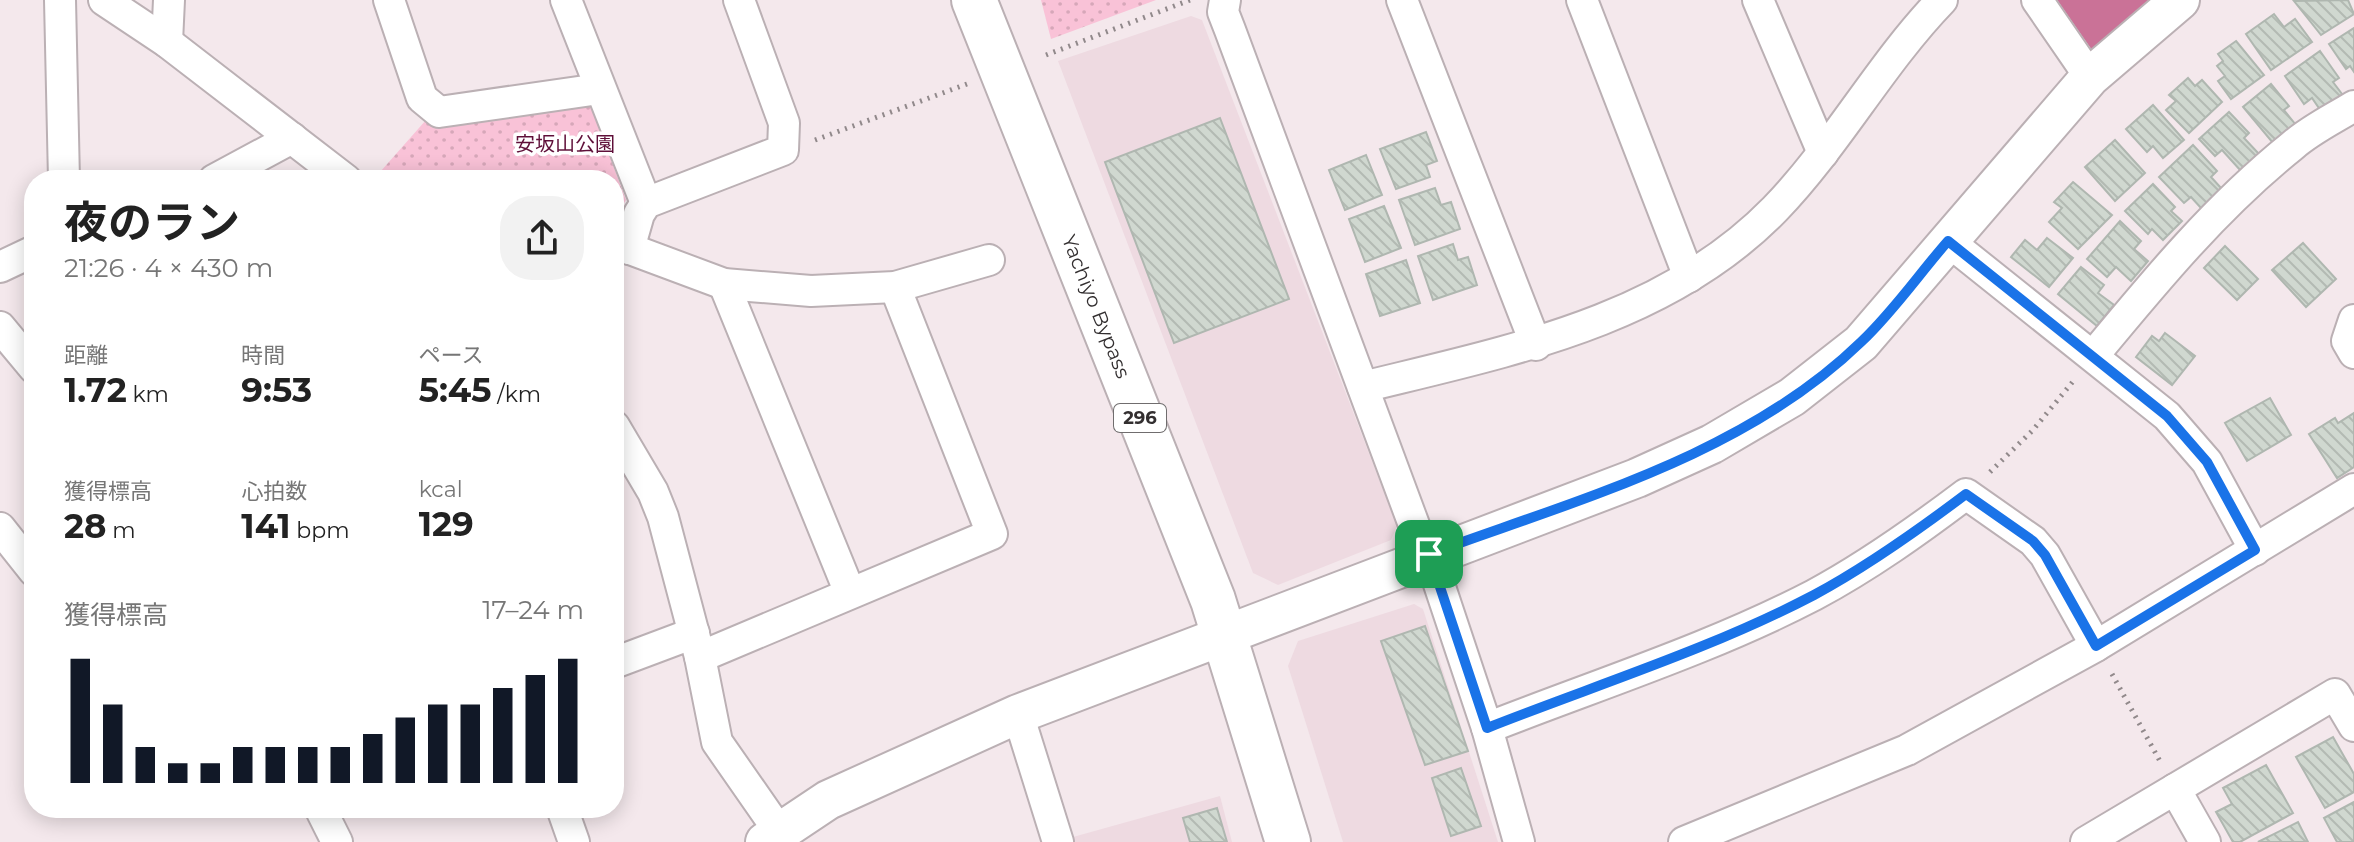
<!DOCTYPE html>
<html lang="ja">
<head>
<meta charset="utf-8">
<style>
	body { margin:0; font-family:Montserrat,"Noto Sans JP",sans-serif; background:#f2f2f2; color:#222; height:100vh; display:flex; flex-direction:column; font-size:30px; white-space:nowrap }
	* { box-sizing:border-box; margin:0 }
	p { font-size:26px; color:#767676 }
	.icon { flex:none; width:44px; height:44px; fill:none; stroke:currentColor; stroke-width:2; stroke-linecap:round; stroke-linejoin:round }
	.map { position:relative; flex:1; overflow:hidden }
	.drawer { position:absolute; left:24px; top:170px; width:600px; height:648px; display:flex; flex-direction:column; background:#fff; border-radius:32px; box-shadow:0 4px 20px #0003 }
	.drawer>* { flex:none }
	.pin { position:absolute; display:grid; place-items:center; width:68px; height:68px; color:#fff; margin:-34px; border-radius:16px; box-shadow:0 4px 12px #0006 }
	.round { display:grid; place-items:center; flex:none; width:84px; height:84px; border-radius:32px; background:#f2f2f2 }
	.headline { display:flex; align-items:center; justify-content:space-between; height:136px; padding:0 40px }
	h1 { font-size:44px; font-weight:700; line-height:60px }
	.metrics { display:grid; grid-template-columns:repeat(3,1fr); gap:12px; height:136px; padding:8px 40px }
	.metrics div { display:grid; align-content:center }
	.metrics b { font-size:34px; font-weight:700 }
	.metrics small { font-size:22px; font-weight:400 }
	.metrics p { font-size:22px }
	.chart { height:224px; padding:16px 40px }
	.chart p { display:flex; justify-content:space-between }
	.chart svg { width:100%; height:144px; margin-top:8px; stroke:#111827; stroke-width:6 }
	.map>svg:first-child { display:block }
</style>
</head>
<body>
<div class="map">
<svg width="2354" height="842" viewBox="0 0 2354 842">
	<defs>
		<pattern id="park-dots" width="8" height="8" patternUnits="userSpaceOnUse" patternTransform="scale(2)"><rect width="8" height="8" fill="#f9c2d7"/><path d="M2 2h.1M6 6h.1" fill="none" stroke="#d6a7b9" stroke-width="1.8" stroke-linecap="round"/></pattern>
		<pattern id="building-back-hatch" width="6" height="6" patternUnits="userSpaceOnUse" patternTransform="scale(2)"><rect width="6" height="6" fill="#d0d8d0"/><path d="M-1 5l2 2M0 0l6 6M5-1l2 2" fill="none" stroke="#b3bab3"/></pattern>
	</defs>
	<rect width="100%" height="100%" fill="#f4e8ec"/>
	<!-- built -->
	<g fill="#eedae1">
		<polygon points="1191,16 1202,20 1397,526 1391,540 1278,585 1253,573 1058,61"/>
		<polygon points="1414,604 1423,609 1498,842 1343,842 1288,666 1298,641"/>
		<polygon points="1220,796 1232,842 1074,842 1073,837"/>
	</g>
	<!-- park -->
	<g fill="url(#park-dots)">
		<polygon points="1041,0 1156,0 1051,39"/>
		<polygon points="591,106 626,200 614,218 614,180 373,180 426,120 432,126"/>
	</g>
	<!-- water -->
	<polygon fill="#ca7297" points="2057,0 2180,0 2096,56"/>
	<!-- building -->
	<g fill="url(#building-back-hatch)" stroke="#afb7b0" stroke-width="2">
		<polygon points="2348,0 2354,14 2321,35 2294,1"/>
		<polygon points="2274,14 2284,27 2295,19 2312,42 2271,70 2246,34"/>
		<polygon points="2354,28 2354,72 2350,66 2346,69 2329,44"/>
		<polygon points="2236,41 2264,75 2231,99 2218,81 2225,76 2217,66 2223,61 2218,54"/>
		<polygon points="2320,51 2339,78 2333,82 2345,98 2323,114 2312,98 2304,104 2285,76"/>
		<polygon points="2188,78 2195,86 2202,80 2222,102 2189,133 2166,110 2176,101 2169,95"/>
		<polygon points="2271,84 2289,106 2284,110 2300,130 2278,149 2243,107"/>
		<polygon points="2153,105 2184,140 2163,158 2153,146 2147,152 2126,129"/>
		<polygon points="2229,112 2249,133 2244,138 2259,154 2241,171 2222,150 2215,156 2199,139"/>
		<polygon points="1220,118 1289,299 1174,343 1105,162"/>
		<polygon points="1426,132 1437,161 1426,165 1430,177 1396,189 1380,149"/>
		<polygon points="2115,140 2145,173 2115,201 2085,167"/>
		<polygon points="2193,145 2217,171 2211,177 2221,188 2201,208 2191,197 2184,203 2159,177"/>
		<polygon points="1366,155 1382,195 1345,210 1329,170"/>
		<polygon points="2073,182 2112,215 2078,249 2049,222 2062,208 2054,202"/>
		<polygon points="2153,184 2175,207 2171,211 2182,221 2163,240 2152,229 2148,234 2125,211"/>
		<polygon points="1435,188 1441,205 1451,202 1460,229 1415,245 1399,200"/>
		<polygon points="1384,206 1401,248 1365,262 1349,219"/>
		<polygon points="2120,221 2141,241 2134,249 2148,261 2131,281 2116,267 2107,277 2087,259"/>
		<polygon points="2047,238 2073,258 2049,287 2011,257 2025,240 2037,250"/>
		<polygon points="2303,243 2336,279 2306,307 2272,270"/>
		<polygon points="1453,244 1458,260 1468,257 1477,285 1433,300 1418,256"/>
		<polygon points="2225,246 2258,279 2237,300 2204,268"/>
		<polygon points="1406,260 1420,303 1380,316 1366,274"/>
		<polygon points="2081,267 2104,285 2098,293 2114,305 2097,326 2058,294"/>
		<polygon points="2165,333 2195,356 2172,385 2136,357 2152,336 2159,341"/>
		<polygon points="2270,398 2291,435 2247,461 2225,423"/>
		<polygon points="2354,413 2354,467 2337,478 2309,434 2335,418 2338,423"/>
		<polygon points="1425,626 1468,751 1425,765 1381,641"/>
		<polygon points="2333,737 2354,774 2354,792 2325,808 2296,757"/>
		<polygon points="2266,765 2293,813 2240,842 2233,842 2216,812 2232,804 2223,788"/>
		<polygon points="1461,768 1481,826 1451,836 1432,778"/>
		<polygon points="2354,802 2354,842 2337,842 2324,818"/>
		<polygon points="1217,808 1227,842 1190,842 1183,818"/>
		<polygon points="2298,822 2308,842 2258,842"/>
	</g>
	<g fill="none" stroke-linecap="round" stroke-linejoin="round">
		<!-- minor casing -->
		<g stroke="#bbb0b4" stroke-width="34">
			<g id="minor">
				<polyline points="60,0 64,180"/>
				<polyline points="104,0 167,42 346,180"/>
				<polyline points="389,0 422,98 439,112 599,89"/>
				<polyline points="566,0 646,203"/>
				<polyline points="1225,0 1223,12 1230,30 1417,533 1429,554 1487,728 1519,842"/>
				<polyline points="1402,0 1536,345"/>
				<polyline points="1582,0 1689,277"/>
				<polyline points="1758,0 1823,153"/>
				<polyline points="2037,0 2090,77"/>
				<polyline points="167,42 169,0"/>
				<polyline points="214,180 292,138"/>
				<polyline points="1948,241 2167,416 2207,462 2255,550"/>
				<polyline points="614,243 724,284 811,291 895,287 989,260"/>
				<polyline points="629,249 639,214 646,203 783,150 784,123 739,0"/>
				<polyline points="0,267 34,251"/>
				<polyline points="724,284 850,593"/>
				<polyline points="2354,320 2347,341 2354,353"/>
				<polyline points="0,327 34,368"/>
				<path d="M 2093,356 C 2155,281 2216,207 2292,146 C 2310,130 2333,119 2354,106"/>
				<path d="M 1363,387 C 1509,351 1666,321 1775,209 C 1837,145 1880,64 1942,0"/>
				<polyline points="614,426 653,492 663,517 700,657 717,742 779,831"/>
				<polyline points="0,528 34,571"/>
				<polyline points="700,657 992,534 895,287"/>
				<polyline points="614,663 694,633"/>
				<polyline points="1018,714 1058,842"/>
				<path d="M 1487,728 C 1596,685 1710,649 1814,595 C 1868,566 1917,531 1966,494 L 2033,541 L 2045,555 L 2096,646"/>
				<polyline points="2175,789 2205,842"/>
				<polyline points="320,808 337,842"/>
				<polyline points="562,808 574,842"/>
				<polyline points="1684,842 1907,750 2096,646 2354,489"/>
				<polyline points="2086,842 2335,694 2354,726"/>
			</g>
		</g>
		<!-- tertiary casing -->
		<g stroke="#bbb0b4" stroke-width="42">
			<polyline id="tertiary" points="765,842 828,800 1018,714 1637,478 1712,444 1792,397 1861,343 2090,77 2180,0"/>
		</g>
		<!-- trunk casing -->
		<g stroke="#bbb0b4" stroke-width="48">
			<g id="trunk">
				<path id="s1" d="M 974,0 L 1213,600 L 1288,842"/>
			</g>
		</g>
		<!-- path -->
		<g stroke="#91898b" stroke-width="5" stroke-dasharray="2 6" stroke-linecap="butt">
			<polyline points="1046,55 1190,0"/>
			<polyline points="815,140 967,84"/>
			<polyline points="1990,472 2033,430 2075,379"/>
			<polyline points="2112,674 2161,763"/>
		</g>
		<!-- minor -->
		<use href="#minor" stroke="#fff" stroke-width="30"/>
		<!-- tertiary -->
		<use href="#tertiary" stroke="#fff" stroke-width="38"/>
		<!-- trunk -->
		<use href="#trunk" stroke="#fff" stroke-width="44"/>
	</g>
	<g fill="none" stroke-linecap="round" stroke-linejoin="round">
		<!-- route casing -->
		<g stroke="#fff" stroke-width="16">
			<path id="route" d="M 1948,241 L 2167,416 L 2207,462 L 2255,550 L 2096,646 L 2045,555 L 2033,541 L 1966,494 C 1917,531 1868,566 1814,595 C 1711,649 1596,685 1487,728 L 1429,554 C 1576,500 1745,455 1861,342 C 1893,312 1919,274 1948,241 Z"/>
		</g>
		<!-- route -->
		<use href="#route" stroke="#1a73e8" stroke-width="10"/>
	</g>
	<g text-anchor="middle" dominant-baseline="central" stroke-width="7" stroke-linejoin="round" paint-order="stroke">
		<!-- shield labels -->
		<rect fill="#fff" stroke="#706d6e" stroke-width="2" x="1114" y="404" width="52" height="28" rx="6"/>
		<g font-size="18" font-weight="bold" fill="#332f30">
			<text x="1140" y="418">296</text>
		</g>
		<!-- park labels -->
		<g font-size="20" fill="#5f0f39" stroke="#fff">
			<text x="565" y="144">安坂山公園</text>
		</g>
		<!-- street labels -->
		<g font-size="20" fill="#332f30" stroke="#fff">
			<text stroke="none"><textPath href="#s1" startOffset="330">Yachiyo Bypass</textPath></text>
		</g>
	</g>
</svg>
<div class="pin" style="left:1429px;top:554px;background:#1e9e55"><svg class="icon" aria-label="arrive" viewBox="0 0 24 24"><path d="M6 21V4h12l-3 4 3 4H6"/></svg></div>
<section class="drawer">
<div class="headline"><div><h1>夜のラン</h1><p>21:26 · 4 × 430 m</p></div><a class="round"><svg class="icon" aria-label="share" viewBox="0 0 24 24"><path d="M12 15V3M7 8l5-5 5 5M5 13v7h14v-7"/></svg></a></div>
<div class="metrics">
<div><p>距離</p><b>1.72<small> km</small></b></div>
<div><p>時間</p><b>9:53</b></div>
<div><p>ペース</p><b>5:45<small> /km</small></b></div>
</div>
<div class="metrics">
<div><p>獲得標高</p><b>28<small> m</small></b></div>
<div><p>心拍数</p><b>141<small> bpm</small></b></div>
<div><p>kcal</p><b>129</b></div>
</div>
<div class="chart"><p><span>獲得標高</span>17–24 m</p>
<svg viewBox="0 0 160 44" preserveAspectRatio="none"><path d="M5 44V6M15 44V20M25 44V33M35 44V38M45 44V38M55 44V33M65 44V33M75 44V33M85 44V33M95 44V29M105 44V24M115 44V20M125 44V20M135 44V15M145 44V11M155 44V6"/></svg>
</div>
</section>
</div>
</body>
</html>
